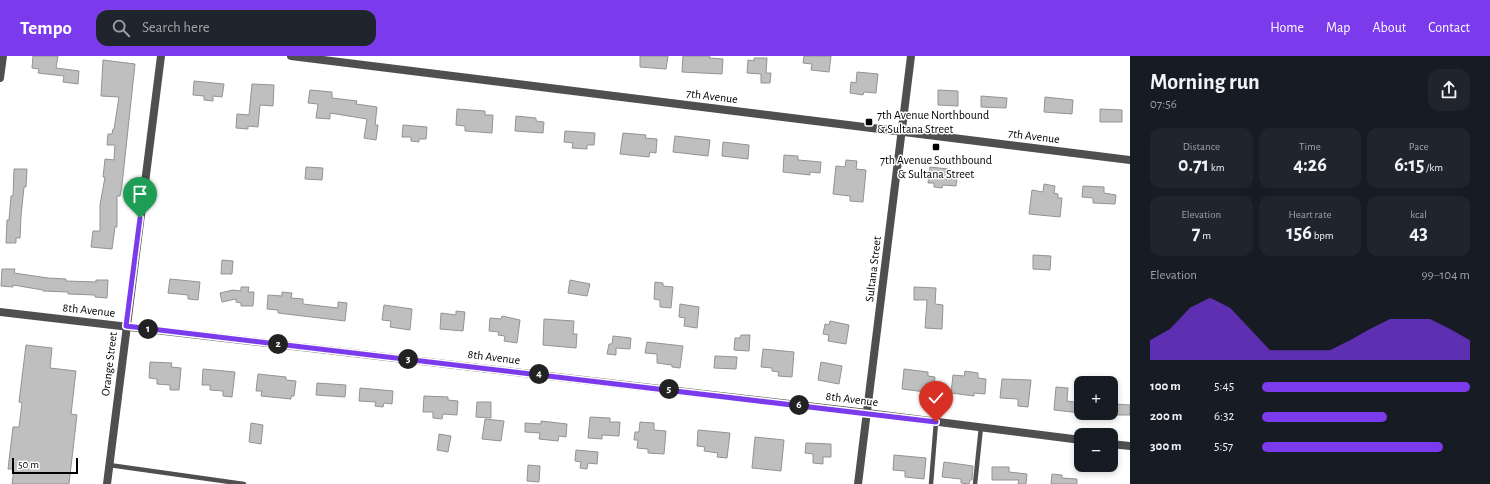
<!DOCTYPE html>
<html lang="en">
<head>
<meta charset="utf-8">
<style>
	body { margin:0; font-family:"Alegreya Sans",sans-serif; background:#20242c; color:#f1f3f6; height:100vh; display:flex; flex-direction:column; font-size:15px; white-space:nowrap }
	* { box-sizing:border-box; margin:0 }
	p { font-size:13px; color:#9ea1a6 }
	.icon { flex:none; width:22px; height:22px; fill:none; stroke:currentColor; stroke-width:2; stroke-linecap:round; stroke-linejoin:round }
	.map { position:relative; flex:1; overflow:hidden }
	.panel { display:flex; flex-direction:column; background:#171b24; width:360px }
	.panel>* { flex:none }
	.tools { position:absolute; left:1074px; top:320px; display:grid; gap:8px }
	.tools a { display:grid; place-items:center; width:44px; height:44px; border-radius:8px; background:#171b24; box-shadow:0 2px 6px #0003; font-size:20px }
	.scale { position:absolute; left:12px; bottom:10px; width:66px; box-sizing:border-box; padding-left:4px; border:2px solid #000; border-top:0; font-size:11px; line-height:14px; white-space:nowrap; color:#000; -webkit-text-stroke:3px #fff; paint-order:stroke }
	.pin { position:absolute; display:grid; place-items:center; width:34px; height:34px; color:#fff; margin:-41px -17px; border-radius:50% 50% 50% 0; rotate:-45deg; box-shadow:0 0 4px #0007 }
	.pin .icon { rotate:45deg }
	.km { position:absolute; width:20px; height:20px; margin:-10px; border-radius:50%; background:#222; color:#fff; font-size:11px; line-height:20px; text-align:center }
	.round { display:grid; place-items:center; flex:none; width:42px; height:42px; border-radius:12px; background:#20242c }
	.summary { display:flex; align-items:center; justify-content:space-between; height:68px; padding:0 20px }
	h1 { font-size:22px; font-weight:700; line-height:30px }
	.stats { display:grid; grid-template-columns:repeat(3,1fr); gap:6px; height:68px; padding:4px 20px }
	.stats div { display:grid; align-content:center; border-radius:10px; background:#20242c; text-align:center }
	.stats b { font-size:20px; font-weight:700 }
	.stats small { font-size:11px; font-weight:400 }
	.stats p { font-size:11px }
	.chart { height:112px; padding:8px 20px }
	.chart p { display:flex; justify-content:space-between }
	.chart svg { width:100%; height:72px; margin-top:4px; fill:#7c3aed; opacity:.7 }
	ul { padding:0 20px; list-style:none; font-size:13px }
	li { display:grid; grid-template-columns:64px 48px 1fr; align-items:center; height:30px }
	li i { height:10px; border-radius:5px; background:#7c3aed }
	header { display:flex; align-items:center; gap:24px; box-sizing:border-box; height:56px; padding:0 20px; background:#7c3aed; color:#fff }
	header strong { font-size:19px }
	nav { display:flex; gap:22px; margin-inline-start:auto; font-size:14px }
	.search { width:280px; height:36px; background:#20242c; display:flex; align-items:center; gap:10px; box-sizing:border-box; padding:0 14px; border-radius:12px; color:#9ea1a6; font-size:15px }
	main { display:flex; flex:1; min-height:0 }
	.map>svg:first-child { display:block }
</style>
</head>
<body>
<header>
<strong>Tempo</strong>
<div class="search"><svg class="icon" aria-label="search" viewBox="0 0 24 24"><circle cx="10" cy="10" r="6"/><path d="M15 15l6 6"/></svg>Search here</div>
<nav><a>Home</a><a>Map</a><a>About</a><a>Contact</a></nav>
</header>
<main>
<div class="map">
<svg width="1130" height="428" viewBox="0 0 1130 428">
	<rect width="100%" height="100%" fill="#fff"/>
	<!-- building -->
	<g fill="#bfbfbf" stroke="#939393">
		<polygon points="33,0 58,0 56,12 79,15 78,28 63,26 64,20 38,17 39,13 32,12"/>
		<polygon points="640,0 668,0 666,13 640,11"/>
		<polygon points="683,0 710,0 709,2 723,3 722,18 682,16"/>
		<polygon points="804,0 831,0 829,16 811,14 812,8 803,7"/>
		<polygon points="754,2 767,2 766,17 771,17 770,27 761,27 761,18 747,17 748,4 754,5"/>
		<polygon points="103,4 135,8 122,129 120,140 117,140 117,171 115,171 112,193 91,191 93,175 100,175 100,149 105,121 103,121 105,103 114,104 115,89 107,89 108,78 112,78 113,73 114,73 119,41 101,40"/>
		<polygon points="857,16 878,18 876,37 864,36 863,39 850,37 851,26 856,27"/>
		<polygon points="194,25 224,28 222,41 213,40 213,45 204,44 204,40 193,39"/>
		<polygon points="252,28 274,29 273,50 260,49 258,71 248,70 248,73 236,72 237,58 249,59"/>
		<polygon points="310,34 332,36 332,42 357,45 356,48 377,51 375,69 378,69 376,84 364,82 367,63 330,57 330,63 316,62 318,48 308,47"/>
		<polygon points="938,34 958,35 958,50 938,49"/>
		<polygon points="981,40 1007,42 1006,52 981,51"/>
		<polygon points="1045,41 1073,44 1072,58 1044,56"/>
		<polygon points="457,53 485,55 485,59 493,59 492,77 465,75 465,70 456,69"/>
		<polygon points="1100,53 1122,54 1122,66 1100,66"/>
		<polygon points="516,60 536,62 536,65 544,66 543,77 515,75"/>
		<polygon points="403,69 427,71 426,83 419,83 419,86 411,85 411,81 402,81"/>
		<polygon points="565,75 595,77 594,89 587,89 587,93 572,92 573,87 564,86"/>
		<polygon points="623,77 646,79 645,82 657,83 656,97 650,96 649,101 620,98"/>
		<polygon points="675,80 710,84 708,100 673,96"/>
		<polygon points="723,86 749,89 748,103 722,100"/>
		<polygon points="784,99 798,100 798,104 821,106 820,117 810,116 810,119 783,116"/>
		<polygon points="846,104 857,105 856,113 866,114 863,146 850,145 850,140 833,138 836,110 845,111"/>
		<polygon points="306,111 323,112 322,124 305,123"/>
		<polygon points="930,111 948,113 948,115 958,117 956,130 943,129 942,132 934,131 934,127 928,127"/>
		<polygon points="14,113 27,113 26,131 24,131 21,160 20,182 16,182 16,187 6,187 7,164 9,164 11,140 13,140"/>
		<polygon points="1044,128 1055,130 1054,137 1058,138 1058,142 1062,142 1060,161 1029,158 1032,134 1043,136"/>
		<polygon points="1083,130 1104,131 1104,137 1116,139 1115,148 1093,147 1093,142 1082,141"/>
		<polygon points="1033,199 1051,200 1050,214 1033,213"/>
		<polygon points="222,204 233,205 232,218 221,218"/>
		<polygon points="2,213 15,213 14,217 48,222 66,223 66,225 96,226 96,224 108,224 107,242 95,241 95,239 68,238 68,236 43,235 43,234 13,229 13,231 1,230"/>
		<polygon points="170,223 200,226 198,244 188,243 188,239 168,237"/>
		<polygon points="570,224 590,228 587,240 568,237"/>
		<polygon points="655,226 663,227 663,230 673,231 671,252 660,251 660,244 654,243"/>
		<polygon points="241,231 249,231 248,236 254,236 253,250 241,250 241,247 236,246 236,243 222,246 220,237 233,234 241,235"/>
		<polygon points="914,231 936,232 935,248 943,249 942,273 925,272 927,244 914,244"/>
		<polygon points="282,236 292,237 291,242 303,243 303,248 338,252 338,246 347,247 345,265 278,257 278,254 267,253 268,239 282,240"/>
		<polygon points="680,248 699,251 697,272 684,270 685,262 679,261"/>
		<polygon points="384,249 412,253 410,274 390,271 391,265 382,264"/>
		<polygon points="456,255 465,256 463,275 440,273 441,257 456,259"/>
		<polygon points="502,260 520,264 517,287 504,285 505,280 498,279 499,276 489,275 490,262 501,263"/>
		<polygon points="544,263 574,265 573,278 577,278 576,292 543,289"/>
		<polygon points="830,265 849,269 846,288 828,285 829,279 823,278 825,268 829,269"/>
		<polygon points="741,279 750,279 749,295 734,294 735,282 740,282"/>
		<polygon points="613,280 631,282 630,293 616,292 616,299 607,298 609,288 612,288"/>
		<polygon points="647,286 683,290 680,312 672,311 672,309 657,307 657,298 645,297"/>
		<polygon points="26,289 52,292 50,312 76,315 71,358 77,359 69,428 12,428 14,413 8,413 13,371 19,371 22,347 19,346"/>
		<polygon points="763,293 794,296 792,321 778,320 779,316 772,315 772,312 761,311"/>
		<polygon points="715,300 737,301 736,313 714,312"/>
		<polygon points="150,306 172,307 171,311 181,312 179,334 170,334 170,329 157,328 157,323 149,322"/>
		<polygon points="821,306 842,310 839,328 818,324"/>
		<polygon points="203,313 235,316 232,341 223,340 223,335 210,334 210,329 202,329"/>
		<polygon points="904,313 928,316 928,320 935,321 933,337 902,333"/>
		<polygon points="965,315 978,317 978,322 986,323 985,338 974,337 974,340 951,337 953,319 964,320"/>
		<polygon points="258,318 286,321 286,324 296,325 294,340 291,340 291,343 261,340 262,335 256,335"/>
		<polygon points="1002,323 1031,324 1028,351 1018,350 1018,343 1000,342"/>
		<polygon points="317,327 346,329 345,341 316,339"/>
		<polygon points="1056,331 1068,332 1067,345 1081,347 1081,357 1054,354"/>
		<polygon points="360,332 393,335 392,348 384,347 383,351 375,350 376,346 359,345"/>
		<polygon points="424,340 448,341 448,344 458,345 457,359 443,358 442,363 433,362 433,356 423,356"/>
		<polygon points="477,346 491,346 491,362 476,361"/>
		<polygon points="1116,348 1130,349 1130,359 1116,359"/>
		<polygon points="590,361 610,362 610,366 620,366 619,380 602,379 602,383 588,382"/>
		<polygon points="485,363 504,365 501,385 482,383"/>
		<polygon points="541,365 567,368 566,381 559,380 558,385 539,383 540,377 525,376 525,367 541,368"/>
		<polygon points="640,366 654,367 654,374 666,375 664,398 648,397 648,393 637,392 638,384 634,384 635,376 639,376"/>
		<polygon points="251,367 263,369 261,388 249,386"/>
		<polygon points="698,374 730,377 727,402 717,401 718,397 704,395 705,391 697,390"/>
		<polygon points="439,378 451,380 448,396 437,394"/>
		<polygon points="755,381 784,384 781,415 752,412"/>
		<polygon points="806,387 831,388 831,401 823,401 823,408 813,407 813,398 805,397"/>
		<polygon points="576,394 598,396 597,408 588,407 587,413 580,412 581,406 575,405"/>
		<polygon points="894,399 926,402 924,423 905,421 905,415 893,414"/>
		<polygon points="944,406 973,410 972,424 970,424 969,428 961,427 961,423 942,421"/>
		<polygon points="528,409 540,410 539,426 527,425"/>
		<polygon points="992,411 1009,411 1009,416 1027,418 1026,428 1018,428 1019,424 992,424"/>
		<polygon points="1052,418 1062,419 1062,422 1077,423 1077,428 1051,428"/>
	</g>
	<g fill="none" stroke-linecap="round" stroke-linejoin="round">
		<!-- service -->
		<g stroke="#4f4f4f" stroke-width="4.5">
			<polyline points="109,409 244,428"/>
			<polyline points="931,428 936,366"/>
			<polyline points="975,428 981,371"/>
		</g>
		<!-- minor -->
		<g stroke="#4f4f4f" stroke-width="8">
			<polyline points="0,22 3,0"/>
			<polyline points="0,256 867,357 1081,384"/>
			<polyline points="1111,388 1130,390"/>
			<polyline points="107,428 161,0"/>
			<polyline points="858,428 911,0"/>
		</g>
		<!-- tertiary -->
		<polyline stroke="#4f4f4f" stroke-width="8" points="291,0 1130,104"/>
	</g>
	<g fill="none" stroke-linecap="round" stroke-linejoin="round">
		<!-- route casing -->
		<g stroke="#fff" stroke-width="8">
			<polyline id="route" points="140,162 126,270 936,366"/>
		</g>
		<!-- route -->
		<use href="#route" stroke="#7c3aed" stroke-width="5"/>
	</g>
	<!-- markers -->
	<g fill="#000" stroke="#fff" stroke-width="1.5">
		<rect x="865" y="62" width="8" height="8" rx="2"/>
		<rect x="932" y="87" width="8" height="8" rx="2"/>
	</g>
	<g text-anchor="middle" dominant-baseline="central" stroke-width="3" stroke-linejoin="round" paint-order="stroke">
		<!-- street labels -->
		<g font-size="12" fill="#000" stroke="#fff">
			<text transform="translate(712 40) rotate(7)">7th Avenue</text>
			<text transform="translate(1034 80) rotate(7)">7th Avenue</text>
			<text transform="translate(873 213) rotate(-83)">Sultana Street</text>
			<text transform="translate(89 254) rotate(6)">8th Avenue</text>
			<text transform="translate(494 301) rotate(7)">8th Avenue</text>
			<text transform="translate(109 308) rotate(-83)">Orange Street</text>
			<text transform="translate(852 343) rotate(7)">8th Avenue</text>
		</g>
		<!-- poi labels -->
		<g font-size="12" fill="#000" stroke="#fff" text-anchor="start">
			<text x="877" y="59">7th Avenue Northbound<tspan x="877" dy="14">&amp; Sultana Street</tspan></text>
			<text x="936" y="104" text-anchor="middle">7th Avenue Southbound<tspan x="936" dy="14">&amp; Sultana Street</tspan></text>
		</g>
	</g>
</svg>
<div class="tools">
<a>+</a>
<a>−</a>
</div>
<div class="scale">50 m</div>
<div class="pin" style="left:140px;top:162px;background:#1e9e55"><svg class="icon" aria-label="arrive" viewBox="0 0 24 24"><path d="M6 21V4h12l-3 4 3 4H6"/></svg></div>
<div class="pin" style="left:936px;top:366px;background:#d93025"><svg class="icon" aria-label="check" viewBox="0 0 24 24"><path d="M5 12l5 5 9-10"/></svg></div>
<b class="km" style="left:148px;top:273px">1</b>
<b class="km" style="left:278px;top:288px">2</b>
<b class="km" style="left:408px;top:303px">3</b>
<b class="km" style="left:539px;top:318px">4</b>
<b class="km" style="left:669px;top:333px">5</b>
<b class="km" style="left:799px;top:349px">6</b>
</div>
<section class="panel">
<div class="summary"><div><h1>Morning run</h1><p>07:56</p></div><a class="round"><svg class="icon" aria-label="share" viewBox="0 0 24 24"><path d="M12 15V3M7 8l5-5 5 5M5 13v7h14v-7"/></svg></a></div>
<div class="stats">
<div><p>Distance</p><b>0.71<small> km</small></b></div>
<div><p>Time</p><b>4:26</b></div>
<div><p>Pace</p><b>6:15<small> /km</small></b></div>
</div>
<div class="stats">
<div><p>Elevation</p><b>7<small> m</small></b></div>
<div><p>Heart rate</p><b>156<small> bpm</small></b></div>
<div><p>kcal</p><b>43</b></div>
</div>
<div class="chart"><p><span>Elevation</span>99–104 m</p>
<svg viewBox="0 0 160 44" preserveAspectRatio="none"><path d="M0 44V32L10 25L20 12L30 6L40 12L50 25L60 38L70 38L80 38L90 38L100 32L110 25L120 19L130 19L140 19L150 25L160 32V44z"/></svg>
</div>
<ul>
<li><b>100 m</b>5:45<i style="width:100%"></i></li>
<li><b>200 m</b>6:32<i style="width:60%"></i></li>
<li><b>300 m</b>5:57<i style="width:87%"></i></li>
</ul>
</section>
</main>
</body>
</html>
